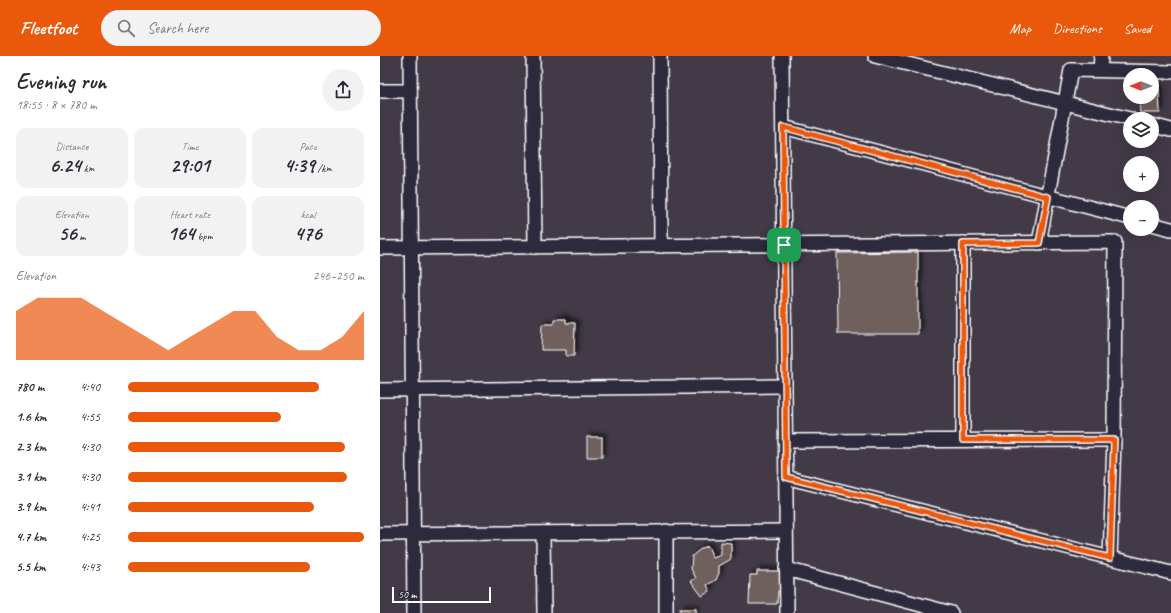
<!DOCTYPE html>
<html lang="en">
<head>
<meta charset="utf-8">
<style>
	body { margin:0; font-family:Caveat,sans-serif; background:#f2f2f3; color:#2b2b33; height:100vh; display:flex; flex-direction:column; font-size:15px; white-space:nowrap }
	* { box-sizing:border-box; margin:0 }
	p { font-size:13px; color:#7c7c81 }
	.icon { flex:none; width:22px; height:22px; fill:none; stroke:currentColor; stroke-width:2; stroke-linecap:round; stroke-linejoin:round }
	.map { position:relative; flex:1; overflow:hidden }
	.sheet { display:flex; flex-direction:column; background:#fff; width:380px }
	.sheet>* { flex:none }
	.needle { width:26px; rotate:270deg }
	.fabs { position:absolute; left:743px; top:12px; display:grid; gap:8px }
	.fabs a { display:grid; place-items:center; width:36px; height:36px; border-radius:50%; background:#fff; box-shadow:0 4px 16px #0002; font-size:20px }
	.scale { position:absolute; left:12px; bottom:10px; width:99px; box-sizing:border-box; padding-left:4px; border:2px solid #fff; border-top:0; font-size:11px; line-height:14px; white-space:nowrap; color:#fff; -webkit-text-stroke:3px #2f2a3d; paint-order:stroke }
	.pin { position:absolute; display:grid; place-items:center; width:34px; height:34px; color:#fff; margin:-17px; border-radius:8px; box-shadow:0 2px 6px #0006 }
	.round { display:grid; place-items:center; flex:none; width:42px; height:42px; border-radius:21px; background:#f2f2f3 }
	.overview { display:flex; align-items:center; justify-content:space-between; height:68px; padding:0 16px }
	h1 { font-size:22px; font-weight:700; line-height:30px }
	.figures { display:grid; grid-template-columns:repeat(3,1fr); gap:6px; height:68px; padding:4px 16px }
	.figures div { display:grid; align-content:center; border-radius:10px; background:#f2f2f3; text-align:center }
	.figures b { font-size:20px; font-weight:700 }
	.figures small { font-size:11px; font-weight:400 }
	.figures p { font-size:11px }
	.chart { height:112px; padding:8px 16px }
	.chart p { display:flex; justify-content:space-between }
	.chart svg { width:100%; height:72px; margin-top:4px; fill:#ea580c; opacity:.7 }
	ul { padding:0 16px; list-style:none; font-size:13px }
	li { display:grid; grid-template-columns:64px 48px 1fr; align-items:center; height:30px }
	li i { height:10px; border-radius:5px; background:#ea580c }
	header { display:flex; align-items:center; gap:24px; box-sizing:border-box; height:56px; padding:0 20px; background:#ea580c; color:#fff }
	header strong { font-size:19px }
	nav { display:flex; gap:22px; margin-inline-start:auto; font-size:14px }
	.search { width:280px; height:36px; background:#f2f2f3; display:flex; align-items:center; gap:10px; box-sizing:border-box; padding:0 14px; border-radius:22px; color:#7c7c81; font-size:15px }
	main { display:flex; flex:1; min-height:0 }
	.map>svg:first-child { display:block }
</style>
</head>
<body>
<header>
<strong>Fleetfoot</strong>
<div class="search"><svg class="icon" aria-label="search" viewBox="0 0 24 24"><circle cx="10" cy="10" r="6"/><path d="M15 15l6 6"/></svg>Search here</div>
<nav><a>Map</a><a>Directions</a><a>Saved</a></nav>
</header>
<main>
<section class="sheet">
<div class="overview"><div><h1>Evening run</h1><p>18:55 · 8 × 780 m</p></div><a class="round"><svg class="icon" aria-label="share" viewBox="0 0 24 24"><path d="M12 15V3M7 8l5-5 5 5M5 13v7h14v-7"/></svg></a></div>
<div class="figures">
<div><p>Distance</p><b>6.24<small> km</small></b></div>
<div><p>Time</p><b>29:01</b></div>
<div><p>Pace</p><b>4:39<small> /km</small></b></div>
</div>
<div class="figures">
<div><p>Elevation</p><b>56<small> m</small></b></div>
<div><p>Heart rate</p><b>164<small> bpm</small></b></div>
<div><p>kcal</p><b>476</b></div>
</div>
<div class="chart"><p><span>Elevation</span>246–250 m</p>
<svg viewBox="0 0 160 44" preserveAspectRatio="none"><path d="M0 44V14L10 6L20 6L30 6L40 14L50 22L60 30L70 38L80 30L90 22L100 14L110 14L120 30L130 38L140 38L150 30L160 14V44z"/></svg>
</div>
<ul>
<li><b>780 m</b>4:40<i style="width:81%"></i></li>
<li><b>1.6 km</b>4:55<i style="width:65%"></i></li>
<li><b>2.3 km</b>4:30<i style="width:92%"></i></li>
<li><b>3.1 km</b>4:30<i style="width:93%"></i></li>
<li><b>3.9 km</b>4:41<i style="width:79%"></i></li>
<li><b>4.7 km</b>4:25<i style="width:100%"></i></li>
<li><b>5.5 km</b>4:43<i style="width:77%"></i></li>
</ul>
</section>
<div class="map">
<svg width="791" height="557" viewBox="0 0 791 557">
	<defs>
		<filter id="shadow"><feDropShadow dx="3.5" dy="-3.5" stdDeviation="2" flood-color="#0009"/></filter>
	</defs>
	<rect width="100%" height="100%" fill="#423a47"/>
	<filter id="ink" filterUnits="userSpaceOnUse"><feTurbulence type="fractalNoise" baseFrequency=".025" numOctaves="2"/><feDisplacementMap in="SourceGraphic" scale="8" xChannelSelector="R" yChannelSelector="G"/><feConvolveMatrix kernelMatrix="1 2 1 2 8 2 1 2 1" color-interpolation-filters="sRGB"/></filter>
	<g filter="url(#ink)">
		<!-- building -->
		<g fill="#6f615d" stroke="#fff" filter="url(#shadow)">
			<polygon points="772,33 779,33 780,57 760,57 759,41 772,41"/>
			<polygon points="538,196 538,278 458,278 457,197"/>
			<polygon points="174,263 186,263 186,267 195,267 194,300 186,300 186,294 161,294 162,268 174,268"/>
			<rect x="207" y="381" width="15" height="20"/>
			<polygon points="341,486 351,487 351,503 339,510 339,517 336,524 327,529 330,535 322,540 311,525 316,522 311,513 312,500 322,492 328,490 333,502 341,499"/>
			<polygon points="377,515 401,515 401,535 398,535 397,548 369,548 370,519 377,519"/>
			<rect x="300" y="553" width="16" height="4"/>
		</g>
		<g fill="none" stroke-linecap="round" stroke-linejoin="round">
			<!-- minor casing -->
			<g stroke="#fff" stroke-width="16">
				<g id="minor">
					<polyline points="30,0 34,557"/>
					<polyline points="153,0 155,191"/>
					<polyline points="280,0 281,190"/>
					<polyline points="402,0 407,557"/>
					<polyline points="495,0 750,63"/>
					<polyline points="720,14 721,0"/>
					<polyline points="0,35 30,35"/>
					<polyline points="772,69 791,74"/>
					<polyline points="403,71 750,162"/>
					<polyline points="772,168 791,173"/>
					<polyline points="583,187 583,384"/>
					<polyline points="659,187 691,14 791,16"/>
					<polyline points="0,192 735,186 734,384 730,502"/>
					<polyline points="0,334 405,330"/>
					<polyline points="405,385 734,384"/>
					<polyline points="405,421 791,517"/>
					<polyline points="286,475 286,557"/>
					<polyline points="163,477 164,557"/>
					<polyline points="0,478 406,475"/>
					<polyline points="406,513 571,557"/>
				</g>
			</g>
			<!-- minor -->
			<use href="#minor" stroke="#2f2a3d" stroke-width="13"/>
		</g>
	</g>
	<g fill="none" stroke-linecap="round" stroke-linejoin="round" filter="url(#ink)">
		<!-- route casing -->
		<g stroke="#fff" stroke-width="8">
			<polygon id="route" points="403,71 668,141 659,187 583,188 583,384 734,384 730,502 406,421"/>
		</g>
		<!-- route -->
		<use href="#route" stroke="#ea580c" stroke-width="5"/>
	</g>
</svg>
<div class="fabs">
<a><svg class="needle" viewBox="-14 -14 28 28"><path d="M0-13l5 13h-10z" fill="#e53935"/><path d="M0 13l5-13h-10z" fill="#7c7c81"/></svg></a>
<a><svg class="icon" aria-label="layers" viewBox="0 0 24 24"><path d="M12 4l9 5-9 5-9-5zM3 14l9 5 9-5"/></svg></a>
<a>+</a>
<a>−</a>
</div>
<div class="scale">50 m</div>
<div class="pin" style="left:404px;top:189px;background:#1e9e55"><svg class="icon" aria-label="arrive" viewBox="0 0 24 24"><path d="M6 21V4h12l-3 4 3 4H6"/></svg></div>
</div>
</main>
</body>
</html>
